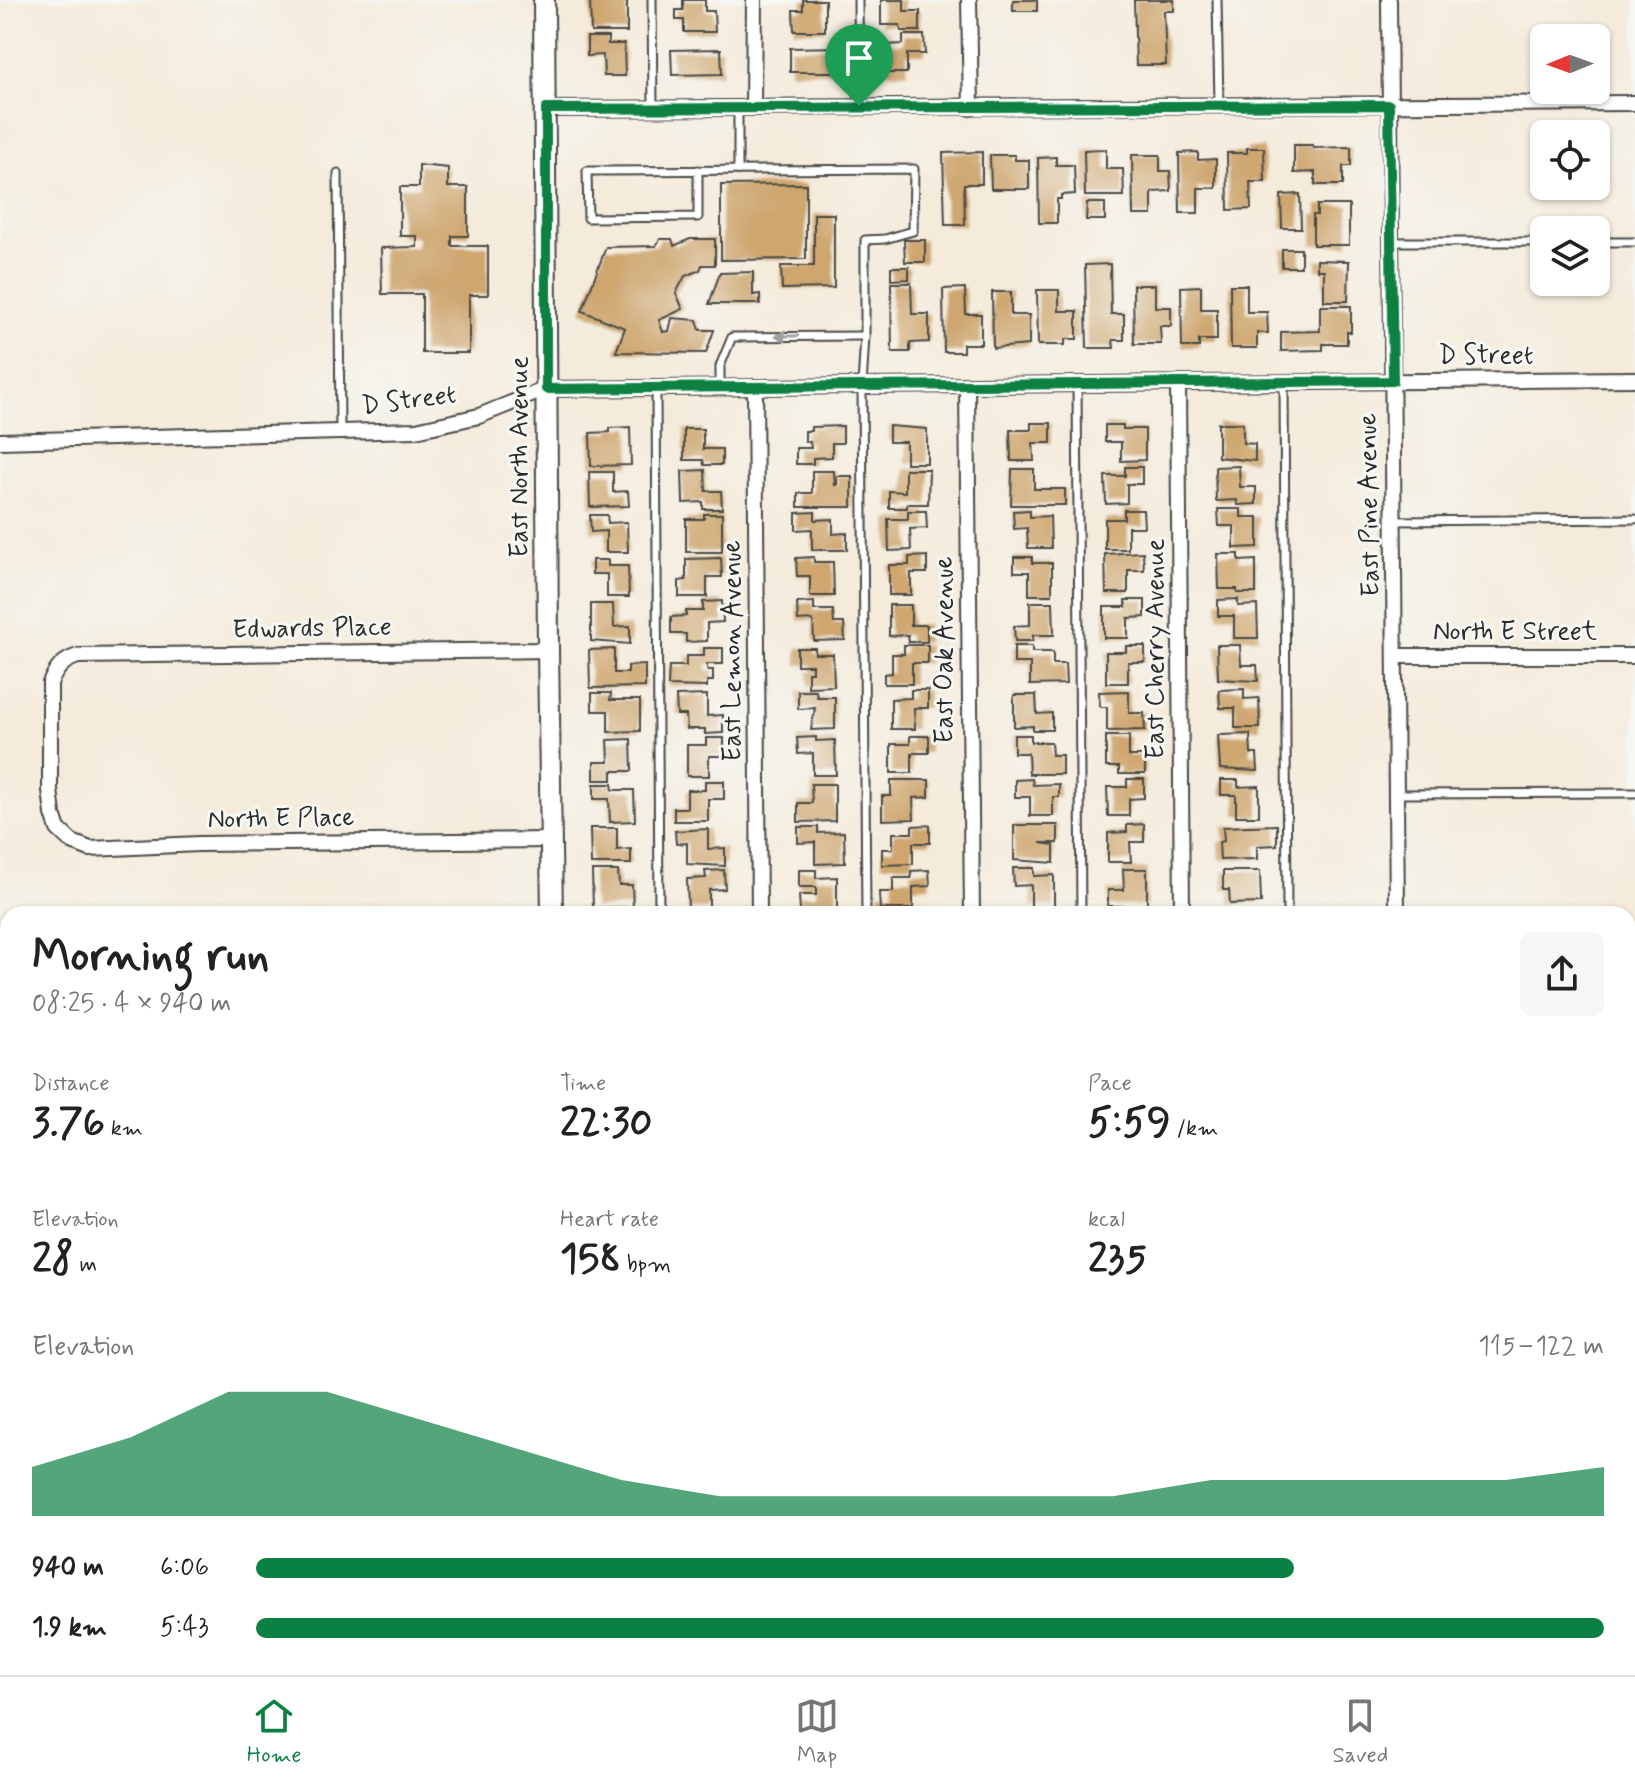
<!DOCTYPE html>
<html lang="en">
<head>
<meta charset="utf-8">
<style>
	body { margin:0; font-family:Mynerve,sans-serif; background:#f6f6f6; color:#222; height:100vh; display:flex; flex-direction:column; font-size:30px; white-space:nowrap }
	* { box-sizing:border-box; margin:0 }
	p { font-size:26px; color:#767676 }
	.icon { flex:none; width:44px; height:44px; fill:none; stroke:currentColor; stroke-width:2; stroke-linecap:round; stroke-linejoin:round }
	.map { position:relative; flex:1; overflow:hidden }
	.drawer { position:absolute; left:0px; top:906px; width:1636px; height:770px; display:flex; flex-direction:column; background:#fff; border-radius:24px 24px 0 0; box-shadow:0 2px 6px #0004 }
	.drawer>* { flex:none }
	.needle { width:52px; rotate:269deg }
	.buttons { position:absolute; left:1530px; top:24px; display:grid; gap:16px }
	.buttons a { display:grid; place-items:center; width:80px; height:80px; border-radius:12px; background:#fff; box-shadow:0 2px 6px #0004; font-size:40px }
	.pin { position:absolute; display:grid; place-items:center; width:68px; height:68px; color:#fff; margin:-82px -34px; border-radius:50% 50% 50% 0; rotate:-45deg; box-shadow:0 0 8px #0007 }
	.pin .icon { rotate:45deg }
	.round { display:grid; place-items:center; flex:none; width:84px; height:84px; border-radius:12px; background:#f6f6f6 }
	.headline { display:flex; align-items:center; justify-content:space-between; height:136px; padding:0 32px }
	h1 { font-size:44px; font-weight:800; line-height:60px }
	.figures { display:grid; grid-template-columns:repeat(3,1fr); gap:12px; height:136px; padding:8px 32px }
	.figures div { display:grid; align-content:center }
	.figures b { font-size:40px; font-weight:800 }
	.figures small { font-size:22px; font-weight:400 }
	.figures p { font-size:22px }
	.chart { height:224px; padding:16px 32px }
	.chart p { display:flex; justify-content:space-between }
	.chart svg { width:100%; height:144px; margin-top:8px; fill:#0b8043; opacity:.7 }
	ul { padding:0 32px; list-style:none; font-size:26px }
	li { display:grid; grid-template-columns:128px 96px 1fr; align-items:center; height:60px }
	li i { height:20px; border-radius:10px; background:#0b8043 }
	.menu { display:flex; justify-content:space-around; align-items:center; height:112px; border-top:2px solid #e0e0e0; background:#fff; font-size:22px; color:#767676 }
	.menu a { display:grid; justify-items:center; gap:4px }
	.menu .active { color:#0b8043 }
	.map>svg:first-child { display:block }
</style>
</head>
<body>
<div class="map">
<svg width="1635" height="1675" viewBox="0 0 1635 1675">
	<rect width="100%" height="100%" fill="#f6f6f2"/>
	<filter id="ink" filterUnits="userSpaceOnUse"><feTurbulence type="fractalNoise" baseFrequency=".0125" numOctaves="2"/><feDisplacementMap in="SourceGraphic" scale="16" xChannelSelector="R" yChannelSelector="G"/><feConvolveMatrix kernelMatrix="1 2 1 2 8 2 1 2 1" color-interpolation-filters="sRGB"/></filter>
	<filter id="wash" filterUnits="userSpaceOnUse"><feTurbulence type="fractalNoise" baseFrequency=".006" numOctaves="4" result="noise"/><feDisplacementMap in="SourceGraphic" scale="32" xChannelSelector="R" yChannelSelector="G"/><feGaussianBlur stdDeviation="1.8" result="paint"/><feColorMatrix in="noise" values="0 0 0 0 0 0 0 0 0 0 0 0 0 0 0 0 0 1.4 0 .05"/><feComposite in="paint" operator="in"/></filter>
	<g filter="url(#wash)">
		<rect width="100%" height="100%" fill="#f4ebdb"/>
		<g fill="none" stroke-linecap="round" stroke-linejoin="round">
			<!-- stream -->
			<g stroke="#69bce5" stroke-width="5">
				<polyline points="0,1158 8,1198"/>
				<polyline points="53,1675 53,1668"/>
			</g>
		</g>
		<g id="blocks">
			<!-- building -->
			<g fill="#cea66e">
				<polygon points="590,0 627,0 627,32 591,32"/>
				<polygon points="683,0 705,0 705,11 714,11 715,32 684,32 684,20 676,20 676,10 683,10"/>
				<polygon points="803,0 825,0 825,31 794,31 793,10 803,10"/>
				<polygon points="881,0 904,0 904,11 920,11 920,31 901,31 900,25 881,25"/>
				<rect x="1013" y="0" width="24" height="11"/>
				<polygon points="1134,0 1174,0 1174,11 1164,11 1166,65 1136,65"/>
				<polygon points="903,35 924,35 925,54 907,54 907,73 886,73 885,45 903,44"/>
				<polygon points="587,37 608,37 608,44 624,44 625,76 604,76 603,55 587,56"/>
				<polygon points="839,47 839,72 790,72 790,48"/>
				<polygon points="721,49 722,74 672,75 671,50"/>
				<polygon points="1294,145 1313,145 1313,148 1351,147 1351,166 1343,166 1343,185 1315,185 1315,172 1294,173"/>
				<polygon points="1247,148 1264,148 1265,182 1250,182 1251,209 1228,210 1227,153 1247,153"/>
				<polygon points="1106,149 1106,169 1123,169 1124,196 1085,196 1084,150"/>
				<polygon points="982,152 982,184 964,184 965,225 945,225 943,153"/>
				<polygon points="1198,152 1198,160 1216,159 1216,188 1198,188 1198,213 1180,213 1179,153"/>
				<polygon points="990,155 1015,155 1015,160 1029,160 1029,189 991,189"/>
				<polygon points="1132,155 1160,155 1160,171 1170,171 1171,191 1152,192 1152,215 1133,215"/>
				<polygon points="1056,157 1056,165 1074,165 1075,194 1061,195 1061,199 1057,199 1057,223 1039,223 1038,158"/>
				<polygon points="419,165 448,168 448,187 468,187 468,236 452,236 452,246 488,246 488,295 469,295 469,353 422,353 422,294 382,294 381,248 417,247 417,236 400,236 400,187 419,187"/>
				<polygon points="806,184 806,259 721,260 721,185"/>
				<polygon points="1300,194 1301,228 1282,228 1281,195"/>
				<polygon points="1087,203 1105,203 1105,220 1086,220"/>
				<polygon points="1317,205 1349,205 1349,245 1313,245 1313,215 1317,215"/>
				<polygon points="814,214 834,214 834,288 782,289 781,266 814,266"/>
				<polygon points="660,239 672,239 674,246 690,239 715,239 715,265 702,265 700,270 685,276 676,293 683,309 659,320 663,332 669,331 672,318 697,320 700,330 714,330 706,353 616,352 625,328 582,311 606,247 656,246"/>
				<polygon points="904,240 925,240 925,262 905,262"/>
				<rect x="1282" y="249" width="19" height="18"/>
				<polygon points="1317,260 1349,261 1348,301 1324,301 1324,270 1317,270"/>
				<polygon points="1110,264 1111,314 1124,314 1124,340 1113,340 1114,348 1087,348 1085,265"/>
				<polygon points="891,267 909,267 909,279 891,280"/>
				<polygon points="753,272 753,295 760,294 760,304 709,304 720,273"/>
				<polygon points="891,283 911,283 912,314 929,314 929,342 910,343 910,352 892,352"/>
				<polygon points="1133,285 1155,285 1155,307 1171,307 1171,326 1160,326 1161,344 1134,344"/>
				<polygon points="1230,285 1247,285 1247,312 1267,312 1268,333 1257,333 1257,348 1231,348"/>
				<polygon points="1201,286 1201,309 1217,309 1217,340 1199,340 1199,347 1182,347 1181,287"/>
				<polygon points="965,288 966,314 981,314 981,344 963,344 963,352 944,352 943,289"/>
				<polygon points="1037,290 1059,290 1059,311 1077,311 1077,339 1065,339 1065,345 1038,345"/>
				<polygon points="992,292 1011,292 1011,315 1029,315 1029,345 993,348"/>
				<polygon points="1320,306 1351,306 1351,332 1347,332 1347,344 1323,344 1323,350 1281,351 1281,332 1320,331"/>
				<polygon points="1031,423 1051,423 1051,443 1033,443 1034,461 1011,461 1010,430 1031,430"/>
				<polygon points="1218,423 1243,423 1243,443 1255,444 1255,461 1218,457"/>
				<polygon points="1105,425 1123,425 1123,429 1145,429 1145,460 1121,461 1121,442 1105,442"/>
				<polygon points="843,426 843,443 832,443 832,457 813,458 813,464 796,464 796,448 811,448 810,442 805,442 805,431 811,431 811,427"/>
				<polygon points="889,426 927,429 927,463 906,463 906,442 889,442"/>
				<polygon points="630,427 631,465 591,466 590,433 610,432 610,428"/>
				<polygon points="684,429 703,429 703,449 722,449 722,465 704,465 703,460 684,460"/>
				<polygon points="1239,466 1240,487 1256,487 1256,504 1237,505 1237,500 1216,501 1215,467"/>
				<polygon points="1125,467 1142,467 1142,484 1127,484 1127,503 1106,504 1105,476 1125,476"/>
				<polygon points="905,469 929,469 928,504 907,504 907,508 889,508 889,491 905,492"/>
				<polygon points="1012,469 1034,469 1034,489 1065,489 1065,505 1011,505"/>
				<polygon points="705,470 706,491 721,491 722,509 703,509 703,502 683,503 682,471"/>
				<polygon points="812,471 834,471 835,485 837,485 837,476 852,476 852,507 798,507 798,493 812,493"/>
				<polygon points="589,472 613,472 613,492 628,491 629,506 590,507"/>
				<polygon points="1218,509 1241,509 1241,517 1258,517 1258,547 1234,548 1234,526 1219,526"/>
				<polygon points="1030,510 1030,517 1050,516 1051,548 1028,548 1027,528 1014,529 1013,511"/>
				<polygon points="1124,510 1143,510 1144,527 1128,527 1128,549 1105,549 1105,519 1124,519"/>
				<polygon points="908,511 926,511 927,528 910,529 911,550 889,551 888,519 908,519"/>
				<polygon points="815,512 815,520 833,519 833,534 847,533 847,550 812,550 812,529 796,530 796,513"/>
				<polygon points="704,514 722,514 722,552 686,552 686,519 704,519"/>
				<polygon points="590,515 607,515 608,523 627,522 628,552 606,552 606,531 591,532"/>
				<polygon points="1143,552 1144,570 1128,570 1128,593 1106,593 1105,554"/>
				<polygon points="1218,554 1239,554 1239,561 1256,560 1256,593 1237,593 1237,589 1219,589"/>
				<polygon points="927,556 927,573 911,573 911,595 889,595 889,565 909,565 909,557"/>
				<polygon points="814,557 814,562 833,562 834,596 810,596 810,576 797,576 796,558"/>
				<polygon points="1014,557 1032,557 1032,563 1052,563 1052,595 1029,595 1029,572 1014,572"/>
				<polygon points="721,558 722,577 707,577 707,597 679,597 679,581 686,580 686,559"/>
				<polygon points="592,560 608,560 608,566 628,566 629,597 607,597 607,574 592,574"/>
				<polygon points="1238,599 1238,606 1257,605 1258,638 1234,638 1234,616 1218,616 1218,600"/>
				<polygon points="1125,600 1145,600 1145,617 1128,618 1128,638 1104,638 1104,607 1126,607"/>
				<polygon points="722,601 723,622 707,623 707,641 686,642 686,634 671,634 671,617 686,616 686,611 703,611 703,602"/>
				<polygon points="814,602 814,610 833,610 834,623 844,623 845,640 814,641 813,620 798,621 797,603"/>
				<polygon points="1030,602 1053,602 1054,635 1033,635 1033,641 1015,641 1014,626 1030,625"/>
				<polygon points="591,604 613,604 614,627 630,626 630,644 591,641"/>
				<polygon points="889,605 911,605 911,625 927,625 927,642 908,642 908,635 889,636"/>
				<polygon points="904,645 928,645 928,663 912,663 912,684 884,684 884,674 892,673 892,654 904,654"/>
				<polygon points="1217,645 1240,645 1241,665 1257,665 1258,681 1218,679"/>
				<polygon points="1014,646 1032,646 1032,652 1053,652 1053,664 1065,664 1066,684 1030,685 1030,663 1014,663"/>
				<polygon points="1126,646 1145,646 1145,662 1128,662 1128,683 1106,683 1106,652 1126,652"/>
				<polygon points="704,648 723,648 723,664 707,664 707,670 713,670 713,681 707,681 707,687 668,686 669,666 686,666 686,656 704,656"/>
				<polygon points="797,648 815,648 815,654 833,654 834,686 808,687 808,672 812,672 812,665 797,665"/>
				<polygon points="614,649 614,673 628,673 628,666 645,665 645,687 590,688 589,650"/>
				<polygon points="1244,689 1244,699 1259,698 1260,728 1235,728 1235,708 1220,708 1219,690"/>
				<polygon points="911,690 928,690 928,708 914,708 915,729 891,729 891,699 911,698"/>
				<polygon points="798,691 816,691 817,697 835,697 835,729 811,730 815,708 798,709"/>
				<polygon points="1129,691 1129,713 1144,713 1145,730 1107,731 1107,707 1100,707 1099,692"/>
				<polygon points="592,693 611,693 610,700 640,700 640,731 608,732 608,711 592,711"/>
				<polygon points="707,695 707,716 723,715 723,733 705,734 705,729 687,729 686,715 677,715 676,696"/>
				<polygon points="1014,695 1036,695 1037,714 1052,713 1052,730 1033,730 1033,726 1014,727"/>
				<polygon points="1250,734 1251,754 1257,754 1258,771 1220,769 1218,735"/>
				<polygon points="1014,735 1031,735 1031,742 1051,742 1052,755 1062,755 1062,774 1029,774 1028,753 1014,753"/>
				<polygon points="910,736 929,736 929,753 912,753 912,773 891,773 891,744 910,744"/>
				<polygon points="1106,736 1129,736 1129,756 1145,756 1145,774 1119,774 1119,767 1106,767"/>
				<polygon points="816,737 816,741 835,740 836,775 813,775 813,753 798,754 797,738"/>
				<polygon points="706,738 724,738 724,756 709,756 709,776 687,776 687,745 706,745"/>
				<polygon points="631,739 632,771 612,771 612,780 594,780 594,762 609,762 608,740"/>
				<polygon points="1032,779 1033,785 1059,784 1059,797 1053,797 1053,816 1030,816 1030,797 1015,797 1015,780"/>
				<polygon points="1127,779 1144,779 1144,798 1129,799 1129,816 1108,816 1107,787 1127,787"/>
				<polygon points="891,780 929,780 929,797 913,798 914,819 882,820 882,796 891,796"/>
				<polygon points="1221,780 1238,780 1238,787 1259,786 1259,816 1236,816 1236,795 1221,795"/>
				<polygon points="705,781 724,781 724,799 708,799 708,821 674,821 674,808 687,808 687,790 705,790"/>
				<polygon points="594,784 612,784 613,790 634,790 635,821 610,822 609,799 594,799"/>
				<polygon points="811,784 835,784 835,821 798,822 798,803 812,803"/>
				<polygon points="1144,824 1144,842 1130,842 1131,862 1108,862 1108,833 1127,832 1127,825"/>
				<polygon points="930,825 930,843 913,843 913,864 882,865 882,849 893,849 893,833 912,833 912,826"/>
				<polygon points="1014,825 1058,825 1058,843 1040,843 1054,845 1054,863 1014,860"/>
				<polygon points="1277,825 1277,845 1257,846 1257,859 1220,860 1219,842 1224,841 1223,827"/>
				<polygon points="798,827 818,827 818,833 844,832 845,863 815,864 815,842 798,843"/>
				<polygon points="590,828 617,828 617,850 631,849 631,864 591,864"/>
				<polygon points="708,829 708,849 725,848 725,866 687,864 687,843 676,844 675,831"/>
				<polygon points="1013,868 1034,868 1034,876 1054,875 1054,907 1031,907 1031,885 1014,886"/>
				<polygon points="1123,869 1147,869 1147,906 1108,906 1108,890 1124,890"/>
				<polygon points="724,870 725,889 709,890 709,909 688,909 687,879 706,878 705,871"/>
				<polygon points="799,870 816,870 816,878 837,877 837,911 800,911 799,895 816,895 816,887 799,887"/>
				<polygon points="929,870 930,886 913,887 913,909 880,909 879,892 893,892 893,878 911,878 911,871"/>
				<polygon points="592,871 618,871 619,885 632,885 633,907 593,908"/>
				<polygon points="1223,871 1260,871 1261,903 1230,904 1229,890 1223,890"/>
				<rect x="1628" y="970" width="7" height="68"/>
				<rect x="1628" y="1098" width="7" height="65"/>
				<rect x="1628" y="1241" width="7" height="73"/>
				<rect x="1628" y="1392" width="7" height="72"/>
				<rect x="618" y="1668" width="84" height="7"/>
				<rect x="1217" y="1668" width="20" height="7"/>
			</g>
		</g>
	</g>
	<g filter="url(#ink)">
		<use href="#blocks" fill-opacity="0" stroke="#494845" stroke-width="2"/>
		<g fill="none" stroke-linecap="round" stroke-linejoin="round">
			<!-- lane casing -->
			<g stroke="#494845" stroke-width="11">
				<g id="lane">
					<polyline points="652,0 653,109"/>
					<polyline points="858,0 859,106"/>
					<polyline points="1217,0 1219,104"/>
					<polyline points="738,108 738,170"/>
					<polyline points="698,170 698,217 588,218 587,171 604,171 914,169 913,231 885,239 865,240 865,336 862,386 866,914"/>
					<polyline points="338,173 340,433"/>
					<polyline points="1391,242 1544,242"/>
					<polyline points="1596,242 1635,242"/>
					<polyline points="1284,383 1287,914"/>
					<polyline points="1077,385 1081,914"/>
					<polyline points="720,387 720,366 732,337 865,336"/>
					<polyline points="656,388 659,914"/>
					<polyline points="1395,521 1635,519"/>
					<polyline points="1396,794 1635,793"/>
					<polyline points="1628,1071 1635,1071"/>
					<polyline points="1628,1327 1635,1327"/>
					<polyline points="1200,1668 1200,1675"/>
					<polyline points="1354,1668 1354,1675"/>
				</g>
			</g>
			<!-- street casing -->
			<g stroke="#494845" stroke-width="18">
				<g id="street">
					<polyline points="969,0 971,108"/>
					<polyline points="1389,0 1397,914"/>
					<polyline points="753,107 754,0"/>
					<polyline points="546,109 1635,103"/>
					<polyline points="1178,384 1182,914"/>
					<polyline points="967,385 972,914"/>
					<polyline points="755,387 759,914"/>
					<polyline points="0,441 416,430 479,416 546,389 1635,379"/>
					<path d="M 548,650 L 78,656 C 62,661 57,668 50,683 L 50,790 L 53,814 L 58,829 L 72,842 L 90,849 L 199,844 L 551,840"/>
					<polyline points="1396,656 1635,656"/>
					<polyline points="1628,932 1635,932"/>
					<polyline points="1628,1210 1635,1210"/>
					<polyline points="972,1668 972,1675"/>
					<polyline points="1401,1668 1401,1675"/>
				</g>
			</g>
			<!-- secondary casing -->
			<g stroke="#494845" stroke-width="24">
				<g id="secondary">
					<polyline points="544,0 548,650 552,914"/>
					<polyline points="554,1668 554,1675"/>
				</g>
			</g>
			<!-- highway casing -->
			<g stroke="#494845" stroke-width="28">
				<g id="highway">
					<polyline points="1628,1500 1635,1500"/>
					<polyline points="0,1503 8,1503"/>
				</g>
			</g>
			<!-- path -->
			<polyline stroke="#494845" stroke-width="3" stroke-dasharray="2 6" stroke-linecap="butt" points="24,1675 25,1668"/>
			<!-- lane -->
			<use href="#lane" stroke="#fff" stroke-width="7"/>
			<!-- street -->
			<use href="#street" stroke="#fff" stroke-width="14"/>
			<!-- secondary -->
			<use href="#secondary" stroke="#fff" stroke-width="20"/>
			<!-- highway -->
			<use href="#highway" stroke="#fff" stroke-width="24"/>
		</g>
		<!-- one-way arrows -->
		<defs><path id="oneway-solid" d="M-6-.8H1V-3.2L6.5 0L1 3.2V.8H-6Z" transform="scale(2)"/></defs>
		<use fill="#a0a0a0" href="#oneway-solid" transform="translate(787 336) rotate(180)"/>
	</g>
	<g fill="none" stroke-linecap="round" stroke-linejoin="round" filter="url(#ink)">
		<!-- route casing -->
		<g stroke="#fff" stroke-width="16">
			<polygon id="route" points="1389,105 1393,381 546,389 546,109"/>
		</g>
		<!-- route -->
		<use href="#route" stroke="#0b8043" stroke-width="10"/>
	</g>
	<g text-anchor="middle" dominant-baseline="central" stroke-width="6" stroke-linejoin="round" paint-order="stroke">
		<!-- street labels -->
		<g font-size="26" fill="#2b2b2b" stroke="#f6f6f2">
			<text x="1486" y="356">D Street</text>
			<text transform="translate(409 401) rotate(-7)">D Street</text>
			<text transform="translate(520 457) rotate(-90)">East North Avenue</text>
			<text transform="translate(1370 505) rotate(-91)">East Pine Avenue</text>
			<text transform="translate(312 629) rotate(-1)">Edwards Place</text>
			<text x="1515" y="632">North E Street</text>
			<text transform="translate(1156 649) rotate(-90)">East Cherry Avenue</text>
			<text transform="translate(945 650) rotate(-90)">East Oak Avenue</text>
			<text transform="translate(733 651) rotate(-90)">East Lemon Avenue</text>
			<text transform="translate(281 819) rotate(-1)">North E Place</text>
		</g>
	</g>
</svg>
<div class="buttons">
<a><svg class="needle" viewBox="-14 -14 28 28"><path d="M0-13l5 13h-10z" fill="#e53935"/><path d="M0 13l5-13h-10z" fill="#767676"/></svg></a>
<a><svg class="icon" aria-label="locate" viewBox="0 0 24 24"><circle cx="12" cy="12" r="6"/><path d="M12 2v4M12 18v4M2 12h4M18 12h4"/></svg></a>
<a><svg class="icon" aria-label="layers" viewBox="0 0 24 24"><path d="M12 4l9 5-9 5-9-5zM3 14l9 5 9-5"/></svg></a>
</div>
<div class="pin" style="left:859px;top:106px;background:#1e9e55"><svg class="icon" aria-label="arrive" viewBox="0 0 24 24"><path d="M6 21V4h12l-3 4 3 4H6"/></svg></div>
<section class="drawer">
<div class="headline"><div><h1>Morning run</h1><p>08:25 · 4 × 940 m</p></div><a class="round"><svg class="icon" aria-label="share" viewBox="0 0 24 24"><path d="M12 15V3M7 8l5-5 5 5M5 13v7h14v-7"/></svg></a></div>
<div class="figures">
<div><p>Distance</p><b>3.76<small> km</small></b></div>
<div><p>Time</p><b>22:30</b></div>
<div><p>Pace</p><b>5:59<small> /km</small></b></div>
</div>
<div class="figures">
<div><p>Elevation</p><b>28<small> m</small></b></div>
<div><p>Heart rate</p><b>158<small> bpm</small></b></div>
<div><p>kcal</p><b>235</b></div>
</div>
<div class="chart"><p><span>Elevation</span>115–122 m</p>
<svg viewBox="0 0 160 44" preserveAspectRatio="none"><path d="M0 44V29L10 20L20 6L30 6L40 15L50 24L60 33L70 38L80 38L90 38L100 38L110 38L120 33L130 33L140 33L150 33L160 29V44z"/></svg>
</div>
<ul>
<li><b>940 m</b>6:06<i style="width:77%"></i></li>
<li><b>1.9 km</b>5:43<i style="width:100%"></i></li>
</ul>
</section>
</div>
<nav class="menu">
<a class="active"><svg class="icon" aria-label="home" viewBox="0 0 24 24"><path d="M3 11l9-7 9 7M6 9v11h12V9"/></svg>Home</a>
<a><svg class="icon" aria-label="map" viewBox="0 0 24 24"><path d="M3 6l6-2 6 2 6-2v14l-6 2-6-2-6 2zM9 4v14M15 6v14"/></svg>Map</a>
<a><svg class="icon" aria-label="saved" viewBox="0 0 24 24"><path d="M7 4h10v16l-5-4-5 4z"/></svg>Saved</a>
</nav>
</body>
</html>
